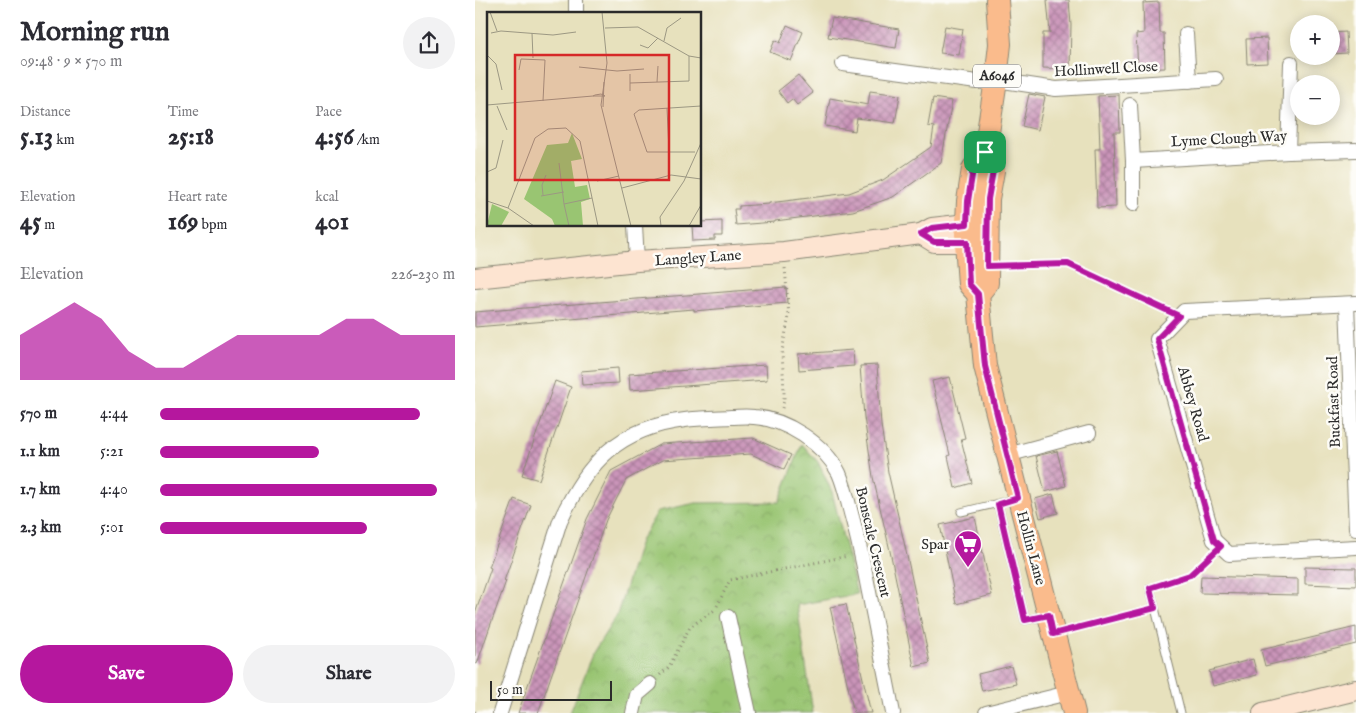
<!DOCTYPE html>
<html lang="en">
<head>
<meta charset="utf-8">
<style>
	body { margin:0; font-family:"IM FELL English",serif; background:#f2f2f3; color:#2b2b33; height:100vh; display:flex; flex-direction:column; font-size:19px; white-space:nowrap }
	* { box-sizing:border-box; margin:0 }
	p { font-size:16px; color:#7c7c81 }
	.icon { flex:none; width:28px; height:28px; fill:none; stroke:currentColor; stroke-width:2; stroke-linecap:round; stroke-linejoin:round }
	.map { position:relative; flex:1; overflow:hidden }
	.side { display:flex; flex-direction:column; background:#fff; width:475px }
	.side>* { flex:none }
	.buttons { position:absolute; left:815px; top:15px; display:grid; gap:10px }
	.buttons a { display:grid; place-items:center; width:50px; height:50px; border-radius:50%; background:#fff; box-shadow:0 2px 12px #0003; font-size:25px }
	.scale { position:absolute; left:15px; bottom:12px; width:122px; box-sizing:border-box; padding-left:5px; border:2px solid #2b2b2b; border-top:0; font-size:14px; line-height:18px; white-space:nowrap; color:#2b2b2b; -webkit-text-stroke:4px #fdfcf7; paint-order:stroke }
	.pin { position:absolute; display:grid; place-items:center; width:42px; height:42px; color:#fff; margin:-21px; border-radius:10px; box-shadow:0 2px 8px #0006 }
	.round { display:grid; place-items:center; flex:none; width:52px; height:52px; border-radius:26px; background:#f2f2f3 }
	.headline { display:flex; align-items:center; justify-content:space-between; height:85px; padding:0 20px }
	h1 { font-size:28px; font-weight:700; line-height:38px }
	.stats { display:grid; grid-template-columns:repeat(3,1fr); gap:8px; height:85px; padding:5px 20px }
	.stats div { display:grid; align-content:center }
	.stats b { font-size:25px; font-weight:700 }
	.stats small { font-size:14px; font-weight:400 }
	.stats p { font-size:14px }
	.chart { height:140px; padding:10px 20px }
	.chart p { display:flex; justify-content:space-between }
	.chart svg { width:100%; height:90px; margin-top:5px; fill:#b5179e; opacity:.7 }
	.cta { display:flex; gap:10px; margin-top:auto; padding:10px 20px }
	.cta a { flex:1; height:58px; border-radius:30px; background:#b5179e; color:#fff; font-size:20px; font-weight:700; line-height:58px; text-align:center }
	.cta a+a { background:#f2f2f3; color:#2b2b33 }
	ul { padding:0 20px; list-style:none; font-size:16px }
	li { display:grid; grid-template-columns:80px 60px 1fr; align-items:center; height:38px }
	li i { height:12px; border-radius:6px; background:#b5179e }
	main { display:flex; flex:1; min-height:0 }
	.map>svg:first-child { display:block }
</style>
</head>
<body>
<main>
<section class="side">
<div class="headline"><div><h1>Morning run</h1><p>09:48 · 9 × 570 m</p></div><a class="round"><svg class="icon" aria-label="share" viewBox="0 0 24 24"><path d="M12 15V3M7 8l5-5 5 5M5 13v7h14v-7"/></svg></a></div>
<div class="stats">
<div><p>Distance</p><b>5.13<small> km</small></b></div>
<div><p>Time</p><b>25:18</b></div>
<div><p>Pace</p><b>4:56<small> /km</small></b></div>
</div>
<div class="stats">
<div><p>Elevation</p><b>45<small> m</small></b></div>
<div><p>Heart rate</p><b>169<small> bpm</small></b></div>
<div><p>kcal</p><b>401</b></div>
</div>
<div class="chart"><p><span>Elevation</span>226–230 m</p>
<svg viewBox="0 0 160 44" preserveAspectRatio="none"><path d="M0 44V22L10 14L20 6L30 14L40 30L50 38L60 38L70 30L80 22L90 22L100 22L110 22L120 14L130 14L140 22L150 22L160 22V44z"/></svg>
</div>
<ul>
<li><b>570 m</b>4:44<i style="width:88%"></i></li>
<li><b>1.1 km</b>5:21<i style="width:54%"></i></li>
<li><b>1.7 km</b>4:40<i style="width:94%"></i></li>
<li><b>2.3 km</b>5:01<i style="width:70%"></i></li>
</ul>
<div class="cta"><a>Save</a><a>Share</a></div>
</section>
<div class="map">
<svg width="881" height="713" viewBox="0 0 881 713">
	<defs>
		<pattern id="park-crowns" width="20" height="18" patternUnits="userSpaceOnUse" patternTransform="scale(1.25)"><rect width="20" height="18" fill="#99c572"/><path d="M2 6a3 3 0 1 1 6 0M12 15a3 3 0 1 1 6 0" fill="none" stroke="#84a963"/></pattern>
		<pattern id="building-cross-hatch" width="8" height="8" patternUnits="userSpaceOnUse" patternTransform="scale(1.25)"><rect width="8" height="8" fill="#ca94b9"/><path d="M0 0l8 8M0 8l8-8" fill="none" stroke="#a47997"/></pattern>
	</defs>
	<rect width="100%" height="100%" fill="#fdfcf7"/>
	<filter id="ink" filterUnits="userSpaceOnUse"><feTurbulence type="fractalNoise" baseFrequency=".02" numOctaves="2"/><feDisplacementMap in="SourceGraphic" scale="10" xChannelSelector="R" yChannelSelector="G"/><feConvolveMatrix kernelMatrix="1 2 1 2 8 2 1 2 1" color-interpolation-filters="sRGB"/></filter>
	<filter id="wash" filterUnits="userSpaceOnUse"><feTurbulence type="fractalNoise" baseFrequency=".0096" numOctaves="4" result="noise"/><feDisplacementMap in="SourceGraphic" scale="20" xChannelSelector="R" yChannelSelector="G"/><feGaussianBlur stdDeviation="1.12" result="paint"/><feColorMatrix in="noise" values="0 0 0 0 0 0 0 0 0 0 0 0 0 0 0 0 0 1.4 0 .05"/><feComposite in="paint" operator="in"/></filter>
	<g filter="url(#wash)">
		<rect width="100%" height="100%" fill="#e7e1bd"/>
		<!-- park -->
		<polygon fill="url(#park-crowns)" stroke="#62784e" points="327,444 343,462 357,492 382,594 322,605 338,713 95,713 119,651 142,615 165,541 183,511 221,503 304,502"/>
		<g id="blocks">
			<!-- building -->
			<g fill="url(#building-cross-hatch)">
				<polygon points="572,0 594,0 596,25 595,69 568,68 568,33 575,33"/>
				<polygon points="684,2 685,33 689,33 690,68 663,69 661,34 669,33 668,3"/>
				<polygon points="357,18 424,29 421,48 353,37"/>
				<polygon points="312,25 328,32 316,61 295,52 300,40 305,43"/>
				<polygon points="470,26 488,29 484,55 465,53"/>
				<polygon points="871,32 872,53 856,54 856,33"/>
				<polygon points="792,38 793,63 772,64 771,39"/>
				<polygon points="323,75 338,93 322,105 317,99 312,103 303,91"/>
				<polygon points="395,91 425,95 420,123 382,118 380,131 350,126 355,98 393,105"/>
				<polygon points="554,94 570,97 563,130 547,126"/>
				<polygon points="644,95 645,132 639,132 641,207 622,208 620,149 625,149 623,96"/>
				<polygon points="458,98 477,101 466,163 418,197 378,211 300,221 300,222 261,225 259,209 264,209 264,206 294,204 294,203 374,193 408,180 456,147 459,127 453,126"/>
				<polygon points="247,221 247,236 240,236 240,240 218,241 217,225 225,225 225,222"/>
				<polygon points="311,287 312,303 219,311 219,309 132,316 0,327 0,312"/>
				<polygon points="378,350 379,366 324,370 323,354"/>
				<polygon points="291,365 292,380 155,390 154,374"/>
				<polygon points="402,365 406,425 413,472 429,542 455,663 439,667 415,551 398,477 389,417 385,366"/>
				<polygon points="143,368 144,383 107,385 106,371"/>
				<polygon points="475,377 490,438 486,439 497,483 480,488 473,456 475,455 457,381"/>
				<polygon points="80,381 96,387 64,480 47,475"/>
				<polygon points="278,438 316,455 309,469 276,454 187,460 151,480 131,520 63,713 43,713 112,519 136,471 186,444"/>
				<polygon points="582,451 591,486 570,492 561,456"/>
				<polygon points="578,494 583,513 565,518 560,499"/>
				<polygon points="39,499 56,505 29,581 31,581 13,632 2,664 0,663 0,614 16,568 14,567"/>
				<polygon points="500,517 517,595 481,604 465,525"/>
				<polygon points="830,567 881,568 881,586 830,584"/>
				<polygon points="726,576 823,579 823,595 725,593"/>
				<polygon points="371,604 391,692 396,713 379,713 371,678 355,607"/>
				<polygon points="881,627 881,644 790,666 786,650"/>
				<polygon points="778,659 782,675 738,686 734,671"/>
				<polygon points="536,666 541,684 507,691 503,674"/>
			</g>
		</g>
	</g>
	<g filter="url(#ink)">
		<use href="#blocks" fill-opacity="0" stroke="#898674" stroke-width="1"/>
		<g fill="none" stroke-linecap="round" stroke-linejoin="round">
			<!-- lane casing -->
			<g stroke="#898674" stroke-width="9">
				<g id="lane">
					<polyline points="523,504 550,620 572,616"/>
					<polyline points="486,512 540,499"/>
					<polyline points="675,588 706,713"/>
				</g>
			</g>
			<!-- street casing -->
			<g stroke="#898674" stroke-width="16">
				<g id="street">
					<polyline points="101,0 101,14"/>
					<polyline points="711,34 714,81"/>
					<polyline points="368,64 502,82 521,80 581,89 741,79"/>
					<polyline points="655,105 658,161 658,204"/>
					<polyline points="813,152 816,63"/>
					<polyline points="658,161 813,152 881,150"/>
					<polyline points="160,225 162,261"/>
					<polyline points="881,303 709,311 682,339 739,540 754,554 881,547"/>
					<polyline points="872,304 881,529"/>
					<polyline points="532,455 614,433"/>
					<polyline points="253,617 274,713"/>
					<path d="M 25,713 L 85,521 C 112,462 144,428 210,420 C 225,418 241,418 256,417 C 263,417 271,416 279,417 C 311,419 349,444 364,473 C 370,487 373,502 377,517 C 382,535 386,553 390,572 C 399,619 409,666 418,713"/>
					<polyline points="158,713 162,695 175,684"/>
					<polyline points="511,713 593,693"/>
				</g>
			</g>
			<!-- secondary casing -->
			<g stroke="#898674" stroke-width="22">
				<g id="secondary">
					<polygon points="492,224 512,234 491,242 459,242 446,234 457,228"/>
					<polyline points="0,278 162,261 309,252 446,234"/>
					<polyline points="788,713 881,690"/>
				</g>
			</g>
			<!-- primary casing -->
			<g stroke="#898674" stroke-width="24">
				<g id="primary">
					<polyline points="522,0 525,44 521,80 510,152 498,169 493,201 491,242 494,284 503,294 510,366 599,713"/>
					<polyline points="503,294 512,283 513,199 518,171 510,152"/>
				</g>
			</g>
			<!-- path -->
			<g stroke="#898674" stroke-width="3" stroke-dasharray="1 4" stroke-linecap="butt">
				<polyline points="530,265 593,264 691,310"/>
				<polyline points="307,408 309,401 309,392 307,351 314,316 310,268"/>
				<polyline points="685,585 715,575 735,557"/>
				<polyline points="242,606 255,580 373,556"/>
				<polyline points="596,629 670,611"/>
				<polyline points="185,675 194,667 215,627 241,609"/>
				<polyline points="0,712 4,713"/>
			</g>
			<!-- lane -->
			<use href="#lane" stroke="#fff" stroke-width="7"/>
			<!-- street -->
			<use href="#street" stroke="#fff" stroke-width="14"/>
			<!-- secondary -->
			<use href="#secondary" stroke="#fde4d1" stroke-width="20"/>
			<!-- primary -->
			<use href="#primary" stroke="#fabb8c" stroke-width="22"/>
		</g>
	</g>
	<g fill="none" stroke-linecap="round" stroke-linejoin="round" filter="url(#ink)">
		<!-- route casing -->
		<g stroke="#fff" stroke-width="10">
			<polygon id="route" points="510,152 518,171 513,199 512,266 593,264 704,316 682,339 739,540 746,546 715,575 675,588 680,608 578,634 574,615 550,620 523,504 543,498 510,366 503,294 494,284 492,242 459,242 446,234 457,228 492,224 493,201 498,169"/>
		</g>
		<!-- route -->
		<use href="#route" stroke="#b5179e" stroke-width="6"/>
	</g>
	<!-- icons -->
	<defs>
		<g id="supermarket-pin" transform="scale(1.4375)"><path d="M0 17L-7.5 6A9.5 9.5 0 1 1 7.5 6Z" fill="#b5179e" stroke="#fdfcf7"/><path d="M-6-5.5h2.5l.6 2H6L4.5 2H-2.5L-4.4-4H-6ZM-1.5 3.2a1.3 1.3 0 1 0 .1 0ZM3 3.2a1.3 1.3 0 1 0 .1 0Z" fill="#fff"/></g>
	</defs>
	<g fill-rule="evenodd">
		<use href="#supermarket-pin" x="493" y="544"/>
	</g>
	<g text-anchor="middle" dominant-baseline="central" stroke-width="5" stroke-linejoin="round" paint-order="stroke">
		<!-- shield labels -->
		<rect fill="#fdfcf7" stroke="#6a6a68" stroke-width="1" x="498" y="64.5" width="48" height="23" rx="4"/>
		<g font-size="14" font-weight="bold" fill="#2b2b2b">
			<text x="522" y="76">A6046</text>
		</g>
		<!-- street labels -->
		<g font-size="15" fill="#2b2b2b" stroke="#fdfcf7">
			<text transform="translate(631 69) rotate(-3)">Hollinwell Close</text>
			<text transform="translate(754 139) rotate(-3)">Lyme Clough Way</text>
			<text transform="translate(223 258) rotate(-4)">Langley Lane</text>
			<text transform="translate(859 402) rotate(-92)">Buckfast Road</text>
			<text transform="translate(718 404) rotate(74)">Abbey Road</text>
			<text transform="translate(398 542) rotate(77)">Bonscale Crescent</text>
			<text transform="translate(556 548) rotate(75)">Hollin Lane</text>
		</g>
		<!-- poi labels -->
		<g font-size="15" fill="#2b2b2b" stroke="#fdfcf7" text-anchor="end">
			<text x="474" y="544">Spar</text>
		</g>
	</g>
	<!-- overview -->
	<g transform="translate(12 12)">
		<rect width="214" height="214" fill="#e7e1bd"/>
		<path d="M 85,121 L 95,147 L 84,149 L 88,175 L 100,173 L 103,187 L 94,190 L 96,214 L 68,214 L 65,207 L 37,187 L 60,133 L 81,131 ZM 5,192 L 22,200 L 14,214 L 0,213 Z" fill="#99c572"/>
		<path fill="none" stroke="#9c9883" stroke-width="1" d="M 3,0 L 10,19M 115,0 L 120,51 L 114,93 L 144,214M 118,16 L 151,15 L 202,44 L 214,46M 4,21 L 14,19 L 66,23 L 89,20M 45,21 L 46,46M 177,29 L 180,16 L 194,6M 153,33 L 161,36 L 171,26M 0,43 L 9,52 L 15,78M 92,55 L 130,59 L 157,57M 32,58 L 34,47 L 58,48 L 56,89M 143,62 L 143,79M 170,70 L 171,54M 143,71 L 202,69 L 202,44M 114,82 L 118,84 L 106,84 L 108,83 ZM 0,93 L 106,84M 10,94 L 20,118M 116,95 L 117,70M 180,96 L 182,139M 208,140 L 160,140 L 147,102 L 152,98 L 214,94M 72,151 L 77,192 L 105,186M 0,160 L 9,156 L 16,128M 110,169 L 132,164M 135,176 L 184,163 L 214,167M 56,183 L 55,173 L 59,163M 54,184 L 77,180M 0,189 L 21,196 L 47,214M 77,192 L 82,214M 21,196 L 48,126 L 61,117 L 79,116 L 93,129 L 111,214M 174,214 L 173,205 L 197,169 L 214,131M 202,214 L 214,193"/>
		<path fill="#d62828" fill-opacity="0.15" stroke="#d62828" stroke-width="2.5" d="M 28,43 L 182,43 L 182,168 L 28,168 Z"/>
		<rect width="214" height="214" fill="none" stroke="#2b2b2b" stroke-width="2.5"/>
	</g>
</svg>
<div class="buttons">
<a>+</a>
<a>−</a>
</div>
<div class="scale">50 m</div>
<div class="pin" style="left:510px;top:152px;background:#1e9e55"><svg class="icon" aria-label="arrive" viewBox="0 0 24 24"><path d="M6 21V4h12l-3 4 3 4H6"/></svg></div>
</div>
</main>
</body>
</html>
